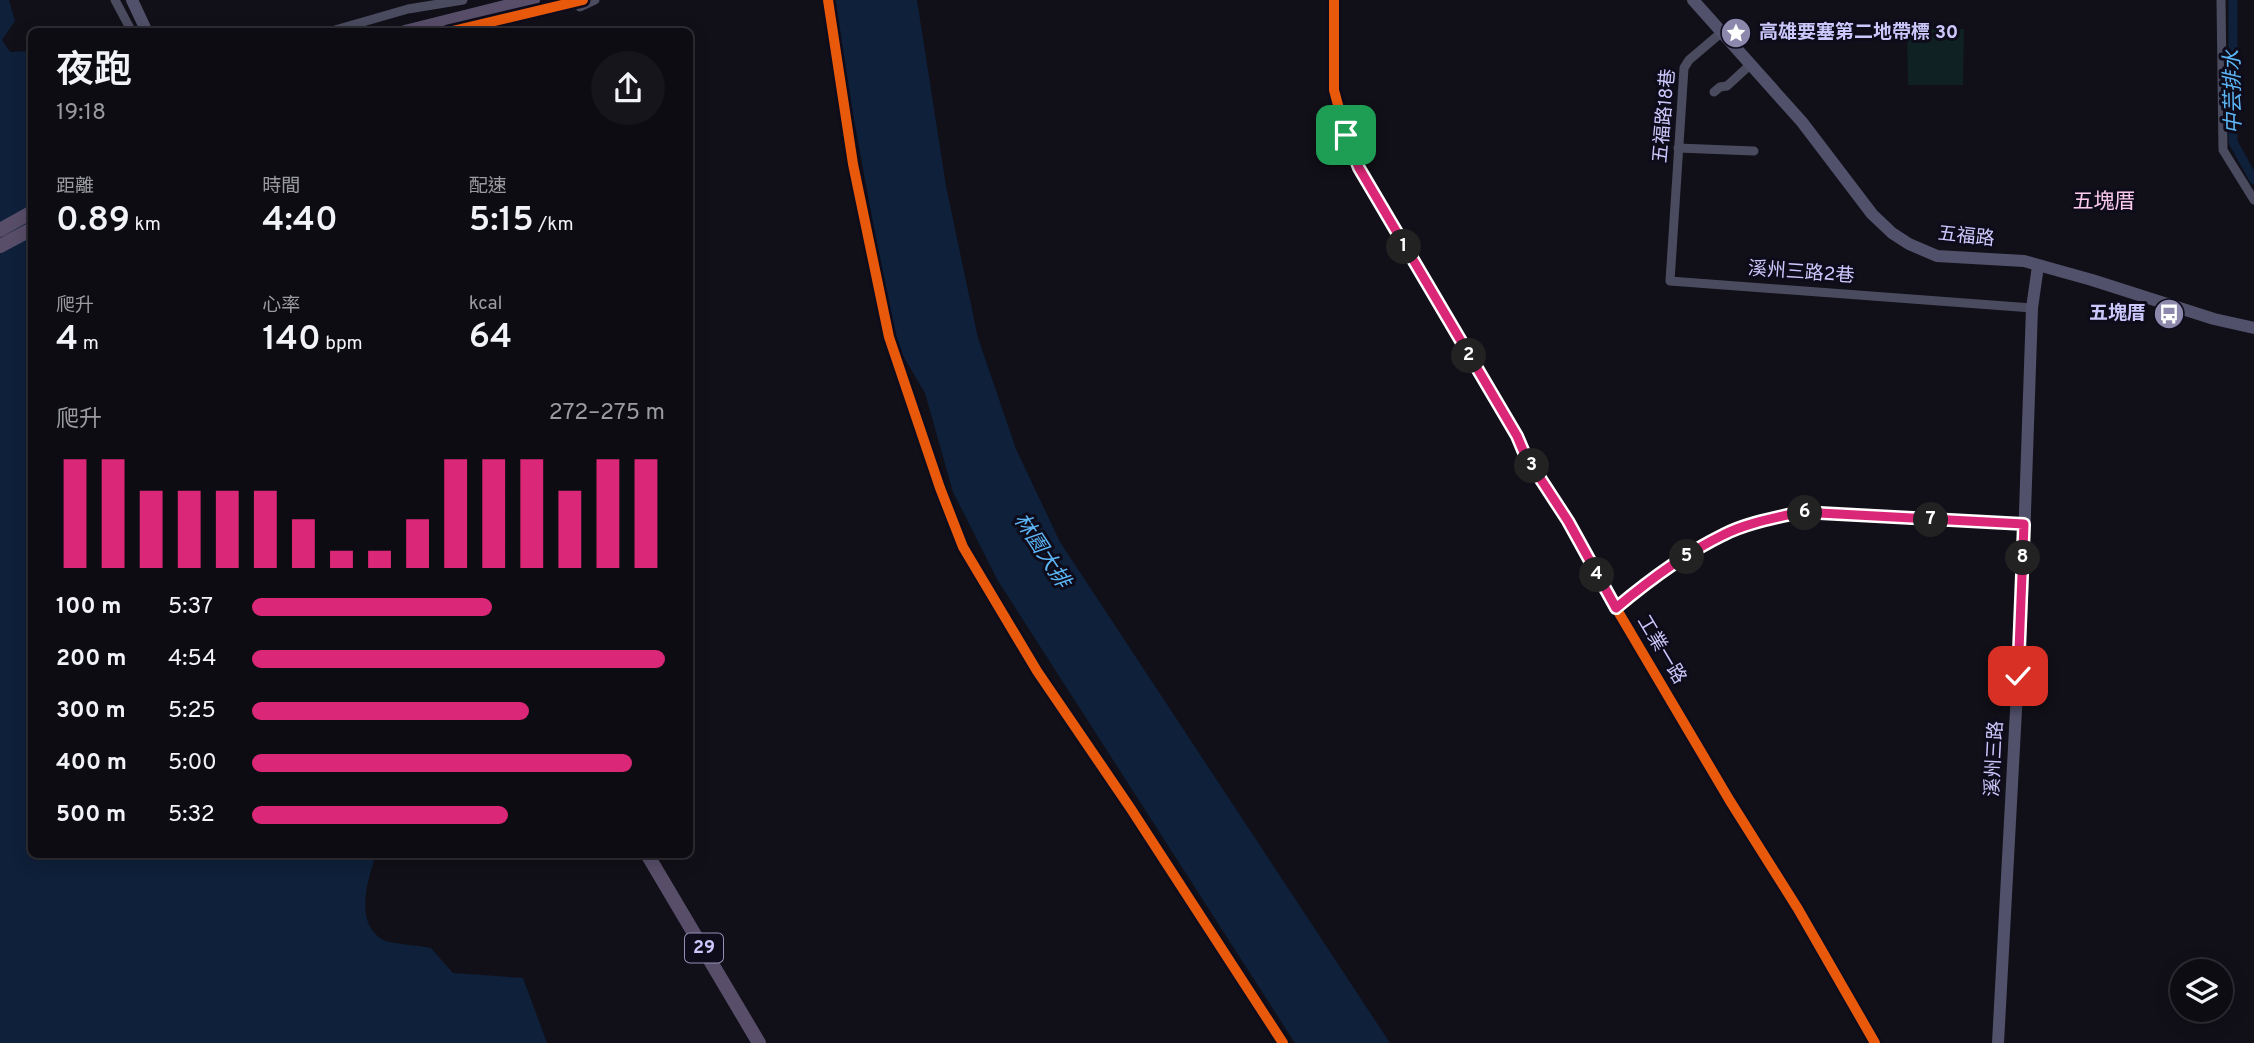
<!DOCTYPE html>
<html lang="zh-TW">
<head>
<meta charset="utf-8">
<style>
	body { margin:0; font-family:Overpass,"Noto Sans TC",sans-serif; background:#16151b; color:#f1f3f6; height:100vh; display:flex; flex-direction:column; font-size:26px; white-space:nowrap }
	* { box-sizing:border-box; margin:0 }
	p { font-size:23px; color:#9a9b9f }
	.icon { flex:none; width:38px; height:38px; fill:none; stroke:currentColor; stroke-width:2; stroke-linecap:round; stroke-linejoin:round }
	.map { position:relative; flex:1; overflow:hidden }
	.sheet { position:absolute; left:28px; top:28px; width:665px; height:830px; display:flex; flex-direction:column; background:#0d0c12; border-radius:10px; box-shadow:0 4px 18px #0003,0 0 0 2px #2d2c32 }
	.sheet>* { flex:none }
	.fabs { position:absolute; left:2170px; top:959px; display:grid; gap:14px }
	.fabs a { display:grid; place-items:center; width:63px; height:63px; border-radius:50%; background:#0d0c12; box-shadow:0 4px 18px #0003,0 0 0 2px #2d2c32; font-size:35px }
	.pin { position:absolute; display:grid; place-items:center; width:60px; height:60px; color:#fff; margin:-30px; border-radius:14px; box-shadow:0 4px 10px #0006 }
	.km { position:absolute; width:35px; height:35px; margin:-18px; border-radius:50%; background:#222; color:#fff; font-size:19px; line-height:35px; text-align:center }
	.round { display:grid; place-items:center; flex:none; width:74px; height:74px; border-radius:37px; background:#16151b }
	.overview { display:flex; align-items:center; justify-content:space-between; height:119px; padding:0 28px }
	h1 { font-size:38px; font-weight:600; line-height:52px }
	.figures { display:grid; grid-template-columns:repeat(3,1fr); gap:10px; height:119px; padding:7px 28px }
	.figures div { display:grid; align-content:center }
	.figures b { font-size:35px; font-weight:600 }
	.figures small { font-size:19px; font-weight:400 }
	.figures p { font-size:19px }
	.chart { height:196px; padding:14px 28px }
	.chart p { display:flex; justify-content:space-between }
	.chart svg { width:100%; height:126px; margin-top:7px; stroke:#db2777; stroke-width:6 }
	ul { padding:0 28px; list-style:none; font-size:23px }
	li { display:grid; grid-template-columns:112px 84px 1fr; align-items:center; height:52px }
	li i { height:18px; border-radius:9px; background:#db2777 }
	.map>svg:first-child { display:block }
</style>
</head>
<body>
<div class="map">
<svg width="2254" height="1043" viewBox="0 0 2254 1043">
	<rect width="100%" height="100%" fill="#111018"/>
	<!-- green -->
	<polygon fill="#0f2122" points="1907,29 1964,29 1963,85 1908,85"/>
	<!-- water -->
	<g fill="#0e203a">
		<path d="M 0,0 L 9,0 L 15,21 L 2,40 L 10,52 L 28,51 L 32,56 L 32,854 L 376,854 C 368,880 353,922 383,940 C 387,943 422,946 431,948 L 453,973 L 523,978 L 547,1043 L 0,1043 Z"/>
		<polygon points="832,0 917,0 946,186 978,338 1016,449 1060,542 1390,1043 1295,1043 998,581 953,492 925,393 895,342"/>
	</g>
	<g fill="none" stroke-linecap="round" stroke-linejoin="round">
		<!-- canal -->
		<polyline stroke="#0e203a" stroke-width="9" points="2233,0 2233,142 2254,180"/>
		<!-- street -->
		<g stroke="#4b4b60" stroke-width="9">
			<polyline points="115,0 132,32"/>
			<polyline points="828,0 853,164 889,337 940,488 963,547 1037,671 1131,809 1283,1043"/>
			<polyline points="1334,0 1334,90 1346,135 1359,168 1517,436 1525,455 1568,521 1616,608 1730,801 1798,909 1875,1043"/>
			<polyline points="2221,0 2223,150 2254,200"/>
			<polyline points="580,7 595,0"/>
			<polyline points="328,32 408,9 463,0"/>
			<polyline points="1722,32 1689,60 1684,68 1670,281 2032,308"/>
			<polyline points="1714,92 1720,87 1727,86 1751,64"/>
			<polyline points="1678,148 1754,151"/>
			<path d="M 1616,608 C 1648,581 1684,554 1723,535 C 1746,523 1775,518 1801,512 L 2024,524"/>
		</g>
		<!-- secondary -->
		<g stroke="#52516b" stroke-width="12">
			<polyline points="132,0 147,32"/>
			<polyline points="1693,0 1802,122 1872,214 1892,233 1909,244 1937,256 2024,261 2092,280 2214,319 2254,328"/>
			<polyline points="1998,1043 2022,599 2032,308 2038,266"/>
		</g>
		<!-- primary -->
		<g stroke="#584e6a" stroke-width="14">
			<polyline points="405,32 533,0"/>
			<polyline points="448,32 583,0"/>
			<polyline points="0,230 32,212"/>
			<polyline points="0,246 32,229"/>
			<polyline points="647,854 759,1043"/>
		</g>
		<!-- cycleway casing -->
		<g stroke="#0e0c1b" stroke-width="15">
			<g id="cycleway">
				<polyline points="828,0 853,164 889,337 940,488 963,547 1037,671 1131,809 1283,1043"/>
				<polyline points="1334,0 1334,90 1346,135 1359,168 1517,436 1525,455 1568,521 1616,608 1730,801 1798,909 1875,1043"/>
				<polyline points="448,32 583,0"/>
			</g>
		</g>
		<!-- cycleway -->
		<use href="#cycleway" stroke="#e8590c" stroke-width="10"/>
	</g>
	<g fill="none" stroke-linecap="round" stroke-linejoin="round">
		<!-- route casing -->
		<g stroke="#fff" stroke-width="14">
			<path id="route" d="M 1346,135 L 1359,168 L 1517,436 L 1525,455 L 1568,521 L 1616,608 C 1648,581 1684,554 1723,535 C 1746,523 1775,518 1801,512 L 2024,524 L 2018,676"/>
		</g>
		<!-- route -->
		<use href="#route" stroke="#db2777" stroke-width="9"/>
	</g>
	<!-- icons -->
	<defs>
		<g id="sight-disc" transform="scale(1.575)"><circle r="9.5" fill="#8b88ac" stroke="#0e0c1b"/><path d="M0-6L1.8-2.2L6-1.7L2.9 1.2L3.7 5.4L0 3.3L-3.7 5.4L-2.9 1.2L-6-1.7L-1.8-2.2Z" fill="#fff"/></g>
		<g id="bus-disc" transform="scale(1.575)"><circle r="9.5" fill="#8b88ac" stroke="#0e0c1b"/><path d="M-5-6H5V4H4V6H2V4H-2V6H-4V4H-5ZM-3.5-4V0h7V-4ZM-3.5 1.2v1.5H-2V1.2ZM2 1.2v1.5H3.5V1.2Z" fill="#fff"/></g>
	</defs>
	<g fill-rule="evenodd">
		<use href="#sight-disc" x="1736" y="33"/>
		<use href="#bus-disc" x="2169" y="314"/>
	</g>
	<g text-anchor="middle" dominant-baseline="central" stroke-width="6" stroke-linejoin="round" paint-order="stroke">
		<!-- shield labels -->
		<rect fill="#0e0c1b" stroke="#9390b8" stroke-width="2" x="685" y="933.5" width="38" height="29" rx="5"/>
		<g font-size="18" font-weight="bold" fill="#ccc8fc">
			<text x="704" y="948">29</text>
		</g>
		<!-- poi labels -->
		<g font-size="19" font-weight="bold" fill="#ccc8fc" stroke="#0e0c1b" text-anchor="start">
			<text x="1759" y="33">高雄要塞第二地帶標 30</text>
			<text x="2146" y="314" text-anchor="end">五塊厝</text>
		</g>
		<!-- street labels -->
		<g font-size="19" fill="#ccc8fc" stroke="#0e0c1b">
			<text transform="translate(1665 116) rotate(-85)">五福路18巷</text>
			<text transform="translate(1966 237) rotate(6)">五福路</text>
			<text transform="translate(1801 273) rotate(4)">溪州三路2巷</text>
			<text transform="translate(1661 650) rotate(59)">工業一路</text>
			<text transform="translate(1995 759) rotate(-87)">溪州三路</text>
		</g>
		<!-- water labels -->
		<g font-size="21" font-style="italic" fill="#5cb6f6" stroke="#0e0c1b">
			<text transform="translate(2234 92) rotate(-91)">中芸排水</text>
			<text transform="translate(1041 551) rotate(57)">林園大排</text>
		</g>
		<!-- neighbourhood labels -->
		<g font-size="21" fill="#fccaec" stroke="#0e0c1b">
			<text x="2104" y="202">五塊厝</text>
		</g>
	</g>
</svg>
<div class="fabs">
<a><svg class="icon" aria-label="layers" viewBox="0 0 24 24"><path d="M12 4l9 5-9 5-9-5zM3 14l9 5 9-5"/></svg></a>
</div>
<div class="pin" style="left:1346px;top:135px;background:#1e9e55"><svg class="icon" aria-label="arrive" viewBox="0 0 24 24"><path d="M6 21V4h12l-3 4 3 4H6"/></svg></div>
<div class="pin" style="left:2018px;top:676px;background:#d93025"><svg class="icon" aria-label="check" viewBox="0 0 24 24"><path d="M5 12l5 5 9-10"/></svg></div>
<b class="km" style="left:1404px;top:247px">1</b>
<b class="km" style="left:1469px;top:356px">2</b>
<b class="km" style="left:1532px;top:466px">3</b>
<b class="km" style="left:1597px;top:575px">4</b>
<b class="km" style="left:1687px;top:557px">5</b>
<b class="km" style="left:1805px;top:513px">6</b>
<b class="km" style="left:1931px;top:520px">7</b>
<b class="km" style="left:2023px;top:558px">8</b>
<section class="sheet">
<div class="overview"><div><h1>夜跑</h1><p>19:18</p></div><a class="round"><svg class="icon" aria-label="share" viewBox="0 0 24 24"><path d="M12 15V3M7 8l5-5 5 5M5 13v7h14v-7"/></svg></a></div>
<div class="figures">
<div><p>距離</p><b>0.89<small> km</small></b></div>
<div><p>時間</p><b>4:40</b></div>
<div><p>配速</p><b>5:15<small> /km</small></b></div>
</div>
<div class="figures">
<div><p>爬升</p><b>4<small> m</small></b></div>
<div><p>心率</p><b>140<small> bpm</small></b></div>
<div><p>kcal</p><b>64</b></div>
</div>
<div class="chart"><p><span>爬升</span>272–275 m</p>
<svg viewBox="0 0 160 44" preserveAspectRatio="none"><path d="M5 44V6M15 44V6M25 44V17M35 44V17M45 44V17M55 44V17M65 44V27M75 44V38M85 44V38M95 44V27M105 44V6M115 44V6M125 44V6M135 44V17M145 44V6M155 44V6"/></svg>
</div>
<ul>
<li><b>100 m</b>5:37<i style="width:58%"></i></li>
<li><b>200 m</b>4:54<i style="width:100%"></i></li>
<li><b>300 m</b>5:25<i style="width:67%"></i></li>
<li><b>400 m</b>5:00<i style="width:92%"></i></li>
<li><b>500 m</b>5:32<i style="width:62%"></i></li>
</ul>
</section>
</div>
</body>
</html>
